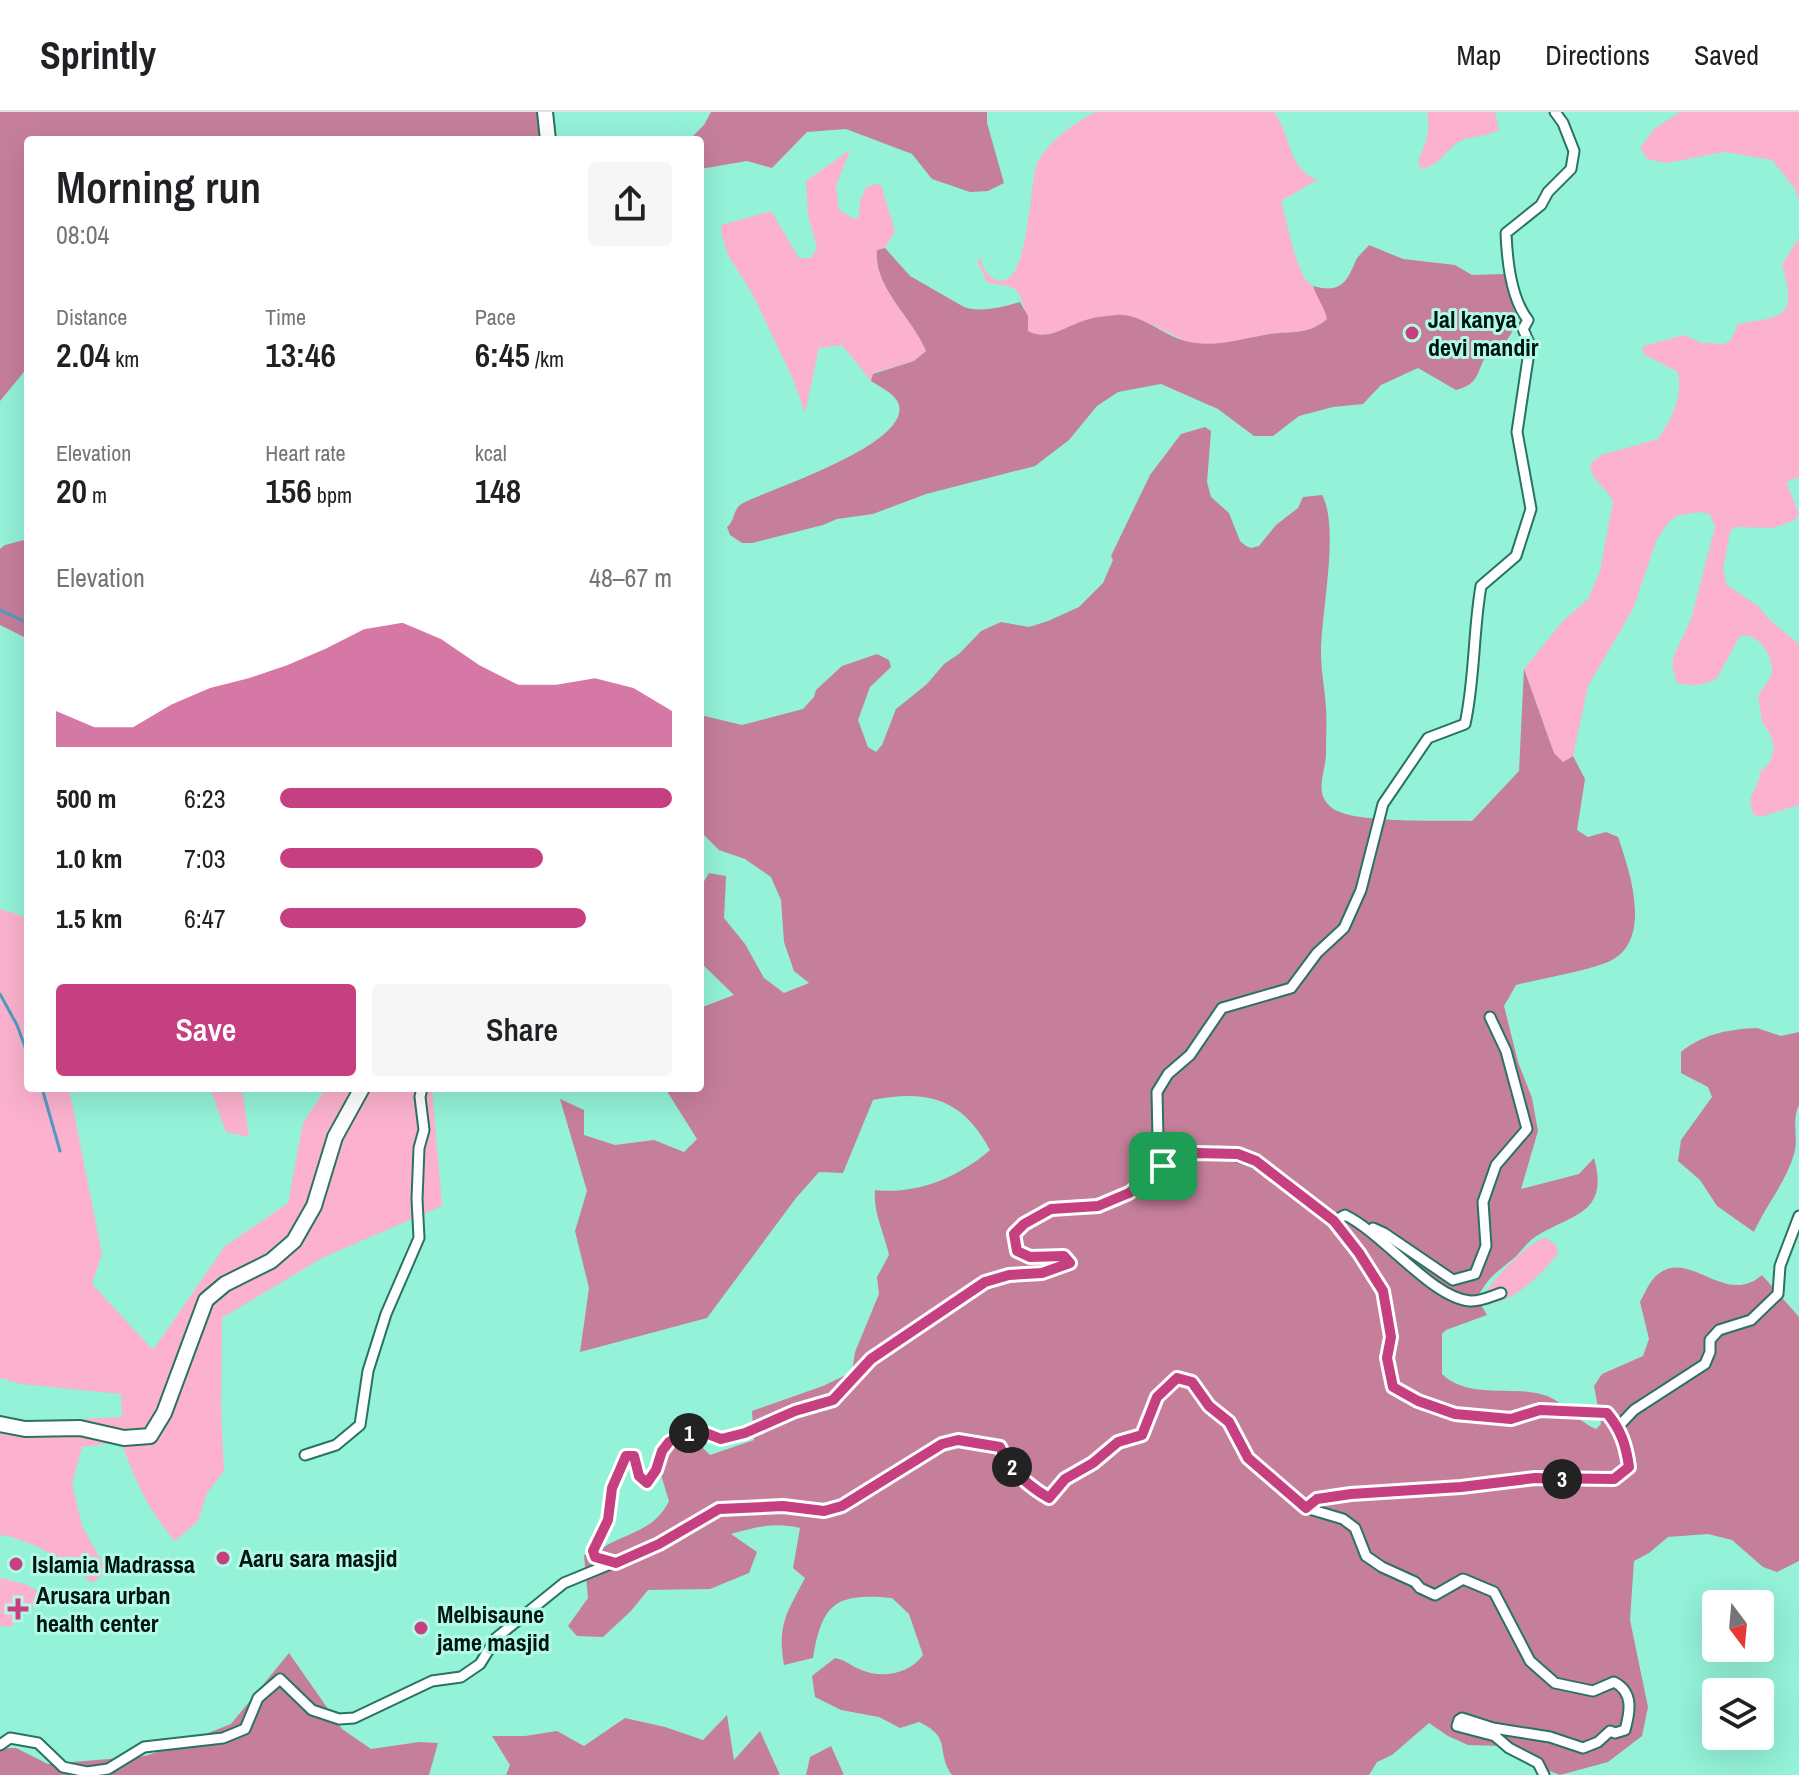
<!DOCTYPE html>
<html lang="en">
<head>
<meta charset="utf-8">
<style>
	body { margin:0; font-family:"Archivo Narrow",sans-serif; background:#f6f6f6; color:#202124; height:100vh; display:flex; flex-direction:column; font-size:30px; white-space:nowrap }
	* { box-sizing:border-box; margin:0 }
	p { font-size:26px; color:#757577 }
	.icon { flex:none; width:44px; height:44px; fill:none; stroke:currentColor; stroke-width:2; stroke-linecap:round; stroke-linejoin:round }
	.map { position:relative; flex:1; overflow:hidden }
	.drawer { position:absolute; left:24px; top:24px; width:680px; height:956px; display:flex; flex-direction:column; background:#fff; border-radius:8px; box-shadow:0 8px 32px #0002 }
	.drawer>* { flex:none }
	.needle { width:52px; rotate:164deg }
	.controls { position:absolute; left:1702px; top:1478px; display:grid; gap:16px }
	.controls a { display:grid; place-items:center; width:72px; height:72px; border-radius:8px; background:#fff; box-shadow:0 8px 32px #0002; font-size:40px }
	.pin { position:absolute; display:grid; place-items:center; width:68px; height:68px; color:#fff; margin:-34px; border-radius:16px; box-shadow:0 4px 12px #0006 }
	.km { position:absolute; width:40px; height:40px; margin:-20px; border-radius:50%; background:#222; color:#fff; font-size:22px; line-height:40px; text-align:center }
	.round { display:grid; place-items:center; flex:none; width:84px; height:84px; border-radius:8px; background:#f6f6f6 }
	.overview { display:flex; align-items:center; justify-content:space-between; height:136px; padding:0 32px }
	h1 { font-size:44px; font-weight:600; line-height:60px }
	.figures { display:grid; grid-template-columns:repeat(3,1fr); gap:12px; height:136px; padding:8px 32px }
	.figures div { display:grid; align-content:center }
	.figures b { font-size:34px; font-weight:600 }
	.figures small { font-size:22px; font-weight:400 }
	.figures p { font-size:22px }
	.chart { height:224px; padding:16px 32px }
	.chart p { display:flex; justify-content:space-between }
	.chart svg { width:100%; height:144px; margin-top:8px; fill:#c64081; opacity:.7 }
	.cta { display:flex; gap:16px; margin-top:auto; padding:16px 32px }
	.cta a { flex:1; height:92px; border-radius:8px; background:#c64081; color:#fff; font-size:32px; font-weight:600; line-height:92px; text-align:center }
	.cta a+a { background:#f6f6f6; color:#202124 }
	ul { padding:0 32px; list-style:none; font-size:26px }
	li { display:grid; grid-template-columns:128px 96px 1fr; align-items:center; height:60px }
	li i { height:20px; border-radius:10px; background:#c64081 }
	header { display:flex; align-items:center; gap:48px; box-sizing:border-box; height:112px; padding:0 40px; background:#fff; border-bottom:2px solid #e0e0e0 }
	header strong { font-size:38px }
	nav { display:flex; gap:44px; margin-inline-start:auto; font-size:28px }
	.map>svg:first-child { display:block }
</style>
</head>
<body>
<header>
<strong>Sprintly</strong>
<nav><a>Map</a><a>Directions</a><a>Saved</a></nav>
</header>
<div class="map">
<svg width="1799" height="1663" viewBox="0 0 1799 1663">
	<rect width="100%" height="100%" fill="#93f2d8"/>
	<!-- green -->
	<g fill="#fcb2ce">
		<path d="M 1095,0 L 1274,0 C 1292,23 1286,55 1317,68 L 1281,89 C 1288,114 1292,140 1303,163 C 1307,171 1306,166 1311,173 C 1318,181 1325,196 1327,207 C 1309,223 1292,219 1270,222 C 1248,225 1226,236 1204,233 C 1184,231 1170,221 1153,213 C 1138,207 1114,210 1098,209 C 1074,208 1052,232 1028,219 C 1028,209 1023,181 1013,176 C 1006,172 995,174 987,170 L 977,149 L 980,146 C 982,154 986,162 994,167 C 1030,185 1029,66 1038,49 C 1051,27 1073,12 1095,0 Z"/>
		<path d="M 1427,0 L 1495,0 L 1499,18 C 1485,26 1468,23 1457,31 C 1445,40 1437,55 1421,57 L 1418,49 C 1426,32 1431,19 1427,0 Z"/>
		<polygon points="1680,0 1799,0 1799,88 1795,77 1772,48 1725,40 1666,51 1647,47 1640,36 1654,17"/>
		<path d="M 850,38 L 836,74 L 839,98 L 854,107 L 859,105 L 860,90 L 866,75 L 875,72 L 881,73 L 895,119 L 885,136 L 877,138 C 873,175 913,206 926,239 L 914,249 L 873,261 L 871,269 L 842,233 L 819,236 L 805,301 L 793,267 L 753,183 L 728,143 L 721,120 L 722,113 L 771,99 L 799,146 L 811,146 L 817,136 L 808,103 L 806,69 Z"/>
		<path d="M 1799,126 L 1799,365 L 1786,370 L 1799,401 L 1795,408 L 1773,416 L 1734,415 L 1730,420 L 1723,458 L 1727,473 L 1758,494 L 1771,509 L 1799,532 L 1799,693 L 1760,705 L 1753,702 L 1750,688 L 1760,665 L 1759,661 L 1769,652 L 1774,636 L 1770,622 L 1762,610 L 1758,585 C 1761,576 1769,571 1771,563 C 1776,546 1758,519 1740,524 L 1717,566 C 1708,573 1688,575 1677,571 L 1672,554 L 1674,543 L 1691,507 L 1715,415 L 1710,402 L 1697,400 L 1677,404 L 1668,411 L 1657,427 L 1633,497 L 1588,574 L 1573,644 L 1563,651 L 1554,641 L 1524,557 L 1562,510 L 1588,487 L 1600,459 L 1613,389 C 1606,374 1592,371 1590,352 L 1601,343 L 1658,327 C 1672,306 1683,286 1678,260 L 1645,243 L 1642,237 L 1644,234 L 1684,223 L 1701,231 L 1724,232 L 1731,228 L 1738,212 C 1788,204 1796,204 1782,152 Z"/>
		<path d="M 0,797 L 28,806 L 28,976 L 69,976 L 102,1142 L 92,1172 L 153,1238 L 225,1134 L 288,1091 L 303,1011 L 326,976 L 432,976 L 442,1094 L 322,1146 L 222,1206 L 221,1298 L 224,1359 L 207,1381 L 198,1409 L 175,1429 C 148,1399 135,1367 121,1330 L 82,1335 L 72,1371 L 82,1414 L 107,1459 L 92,1471 C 71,1452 27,1425 0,1423 L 0,1306 L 17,1310 L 122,1305 L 121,1282 L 21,1272 L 0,1266 Z"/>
		<polygon points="210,976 242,976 249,1025 226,1020"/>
		<path d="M 1546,1126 L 1556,1133 L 1558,1142 C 1539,1164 1518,1187 1487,1193 L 1483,1190 L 1483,1185 C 1491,1169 1529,1128 1546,1126 Z"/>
		<polygon points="0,1466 24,1472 47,1483 10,1515 0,1514"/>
	</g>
	<!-- forest -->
	<g fill="#c67f9b">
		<polygon points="0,0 547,0 549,9 541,28 28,28 28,255 0,289"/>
		<polygon points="711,0 987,0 987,11 1004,71 988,79 970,80 932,67 912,42 846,17 807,20 772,56 747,49 700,57 700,28 689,28 704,13"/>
		<path d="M 1369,133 L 1403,147 L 1455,153 L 1472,163 L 1506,162 C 1509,184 1524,207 1507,228 C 1502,235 1491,235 1487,242 C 1476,260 1480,272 1456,278 L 1418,256 L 1381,273 L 1363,292 L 1333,295 L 1299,304 L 1273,324 L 1254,324 L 1218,297 L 1161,272 L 1118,280 L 1097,294 L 1069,328 L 1035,354 L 926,382 L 873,402 L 837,407 L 823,413 L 752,431 L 742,431 L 730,423 L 727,415 C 736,408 732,397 743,391 C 770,377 909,333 899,293 C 896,282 880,275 871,269 L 873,262 L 914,249 L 926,239 C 913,206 873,175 877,138 L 885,136 L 910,164 L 964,195 C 982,201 1003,195 1020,190 L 1028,204 L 1028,219 C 1049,230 1067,213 1086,208 C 1095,205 1107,204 1116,203 C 1139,201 1159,220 1179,227 C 1211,238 1238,227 1270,222 C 1292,219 1309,223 1327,207 C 1324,194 1317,186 1313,174 C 1341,182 1347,170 1356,148 C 1359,143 1366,137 1369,133 Z"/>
		<path d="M 1205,315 L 1211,319 L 1207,370 L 1211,385 L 1229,401 L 1240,429 L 1246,434 L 1251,436 L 1259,434 L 1276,413 L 1298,396 L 1303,385 L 1322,383 C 1340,415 1321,501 1321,541 C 1321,559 1325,578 1326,596 C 1327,610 1326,625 1326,639 C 1327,658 1312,681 1332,696 C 1353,712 1442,708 1472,709 L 1519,659 L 1524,557 L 1554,641 L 1563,650 L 1573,644 L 1585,667 L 1577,718 L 1588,725 L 1606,720 L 1618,725 C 1630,760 1654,830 1608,850 C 1583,860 1543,866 1516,873 L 1504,894 L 1518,950 L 1532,986 L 1538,1019 L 1521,1077 L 1579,1062 L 1594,1046 C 1611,1106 1566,1102 1531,1128 C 1525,1133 1520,1141 1514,1146 C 1494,1163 1490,1163 1477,1186 L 1487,1203 L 1446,1218 L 1442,1222 L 1442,1262 C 1469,1288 1514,1273 1544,1283 C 1564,1289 1578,1310 1596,1317 L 1601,1312 L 1594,1274 L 1602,1262 L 1643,1244 L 1649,1227 L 1640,1190 C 1645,1181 1649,1170 1657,1163 C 1689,1135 1725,1196 1762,1163 L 1799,1205 L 1799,1449 L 1777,1460 L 1763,1455 L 1732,1428 L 1708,1422 L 1668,1425 L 1649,1441 L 1634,1449 L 1630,1508 L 1648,1595 L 1642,1624 L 1608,1650 L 1560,1663 L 1526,1650 L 1502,1634 L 1468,1633 L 1448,1624 L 1429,1611 L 1392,1643 L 1377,1650 L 1369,1663 L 952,1663 C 935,1638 953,1626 919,1610 L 900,1616 L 879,1605 L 841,1598 L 815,1585 L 812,1564 L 835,1546 C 845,1548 850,1553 859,1557 C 880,1567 909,1563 923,1543 L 909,1502 L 892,1486 C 837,1481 822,1490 813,1546 L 784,1553 C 777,1512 787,1501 805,1466 L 793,1456 L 800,1416 C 775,1410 756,1415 731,1422 L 757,1440 L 749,1461 L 710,1477 L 648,1478 L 631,1499 L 603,1525 L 577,1524 L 568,1514 L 588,1486 L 584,1443 C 600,1440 600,1436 613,1430 C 636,1419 657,1414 669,1389 L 661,1363 L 664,1336 L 692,1325 L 710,1343 L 754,1328 L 752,1299 L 823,1274 L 852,1260 L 855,1240 L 879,1182 L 877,1165 L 889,1143 C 884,1120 873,1101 875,1078 C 917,1083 959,1065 990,1038 C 963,987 928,977 873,988 L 843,1061 L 819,1060 L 796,1086 L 707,1206 L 580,1240 L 589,1176 L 575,1119 L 587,1079 L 560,987 L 584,998 L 584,1023 L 615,1033 L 654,1028 L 684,1040 L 697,1027 L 665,976 L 700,976 L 700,896 L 734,883 L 700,850 L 700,776 L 709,761 L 726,764 L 724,806 L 745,832 L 764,866 L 784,881 L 809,871 L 794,859 L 784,830 L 781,788 L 771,765 L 745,747 L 719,738 L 700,719 L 700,603 L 742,613 L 803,597 L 814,585 L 816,578 L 842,554 L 877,542 L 889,548 L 891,555 L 870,575 L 858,608 L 868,635 L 876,640 L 882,633 L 896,597 L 927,572 L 944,552 L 960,541 L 981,519 L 1001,510 L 1029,515 L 1048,509 L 1079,495 L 1103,471 L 1113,448 L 1111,444 L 1150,363 L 1181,322 Z"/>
		<polygon points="28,427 28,527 0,513 0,437 5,433"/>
		<path d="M 1757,916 L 1781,924 L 1799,920 L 1799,993 C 1791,1009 1799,1025 1794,1042 C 1786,1070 1766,1093 1754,1120 L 1717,1094 L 1700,1068 L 1678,1049 L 1681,1028 L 1712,985 L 1708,975 L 1681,961 L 1681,940 C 1703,922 1729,917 1757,916 Z"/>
		<polygon points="289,1541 342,1617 371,1637 419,1630 438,1631 429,1663 0,1663 0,1636 16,1636 48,1652 145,1644 170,1636 231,1612"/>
		<polygon points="727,1603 734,1648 760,1619 780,1663 506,1663 510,1653 492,1624 525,1624 557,1619 584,1634 625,1606 665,1615 703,1628"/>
		<polygon points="831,1634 844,1663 806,1663 810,1645"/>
	</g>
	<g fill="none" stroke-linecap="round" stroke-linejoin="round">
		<!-- stream -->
		<g stroke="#519bc3" stroke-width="3">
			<polyline points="0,498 28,511"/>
			<polyline points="0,882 17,913 28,943"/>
			<polyline points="42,976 60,1039"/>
		</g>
		<!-- street casing -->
		<g stroke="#287361" stroke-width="13">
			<g id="street">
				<path d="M 1163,1054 C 1174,1050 1187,1042 1198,1041 C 1259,1034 1290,1077 1334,1109"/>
				<polyline points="1373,1116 1384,1121 1453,1168 1475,1162 1486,1134 1483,1090 1496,1053 1527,1017 1506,939 1490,905"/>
				<path d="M 1501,1181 C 1492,1184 1480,1190 1470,1189 C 1432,1186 1384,1122 1345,1103 L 1334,1109 L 1359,1141 L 1383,1179 L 1391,1225 L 1387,1246 L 1393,1275 L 1418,1289 L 1455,1302 L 1511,1307 L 1540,1298 L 1607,1301 C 1621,1319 1626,1333 1629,1355 L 1614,1367 L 1535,1366 L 1461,1375 L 1351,1382 L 1317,1387 L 1306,1396 L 1343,1407 L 1355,1416 L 1366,1444 L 1382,1455 L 1415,1470 L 1420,1476 L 1435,1483 L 1463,1467 L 1494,1480 L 1530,1549 L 1555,1571 L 1593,1579 L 1614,1570 C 1634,1580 1630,1600 1625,1618 L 1615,1621 L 1610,1619 L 1598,1630 L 1583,1636 L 1550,1625 L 1493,1616 L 1462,1606 L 1459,1608 L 1457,1614 L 1495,1624 L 1509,1636 L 1538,1651 L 1544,1663"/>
				<polyline points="1618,1315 1634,1298 1705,1252 1710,1240 1710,1228 1719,1218 1751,1208 1778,1182 1780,1154 1799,1104"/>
				<polyline points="305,1343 336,1333 360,1313 368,1259 386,1202 419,1126 417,1087 419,1036 424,1018 420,985 422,976"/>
				<path d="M 616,1451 L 595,1445 L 593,1439 L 608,1408 L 612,1376 L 626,1344 L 634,1344 L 639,1364 L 647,1371 L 656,1358 L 662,1339 L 669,1330 L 684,1321 L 703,1320 L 721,1327 L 745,1321 L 795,1299 L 833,1288 L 871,1247 L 985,1170 L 1009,1163 L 1042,1161 L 1070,1151 L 1064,1144 L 1030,1145 L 1017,1139 L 1014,1122 L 1024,1112 L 1051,1097 L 1098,1094 L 1129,1081 L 1163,1054 L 1158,1027 L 1157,980 L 1168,962 L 1190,943 L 1222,896 L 1291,876 L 1317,841 L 1344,816 L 1361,778 L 1383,692 L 1428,626 L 1465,612 C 1475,567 1473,520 1481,474 L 1516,444 L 1531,397 L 1517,320 L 1530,233 L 1523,217 L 1528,208 C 1511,187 1507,147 1506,121 L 1541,93 L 1548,80 L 1571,57 L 1574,39 L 1563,11 L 1555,0"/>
				<path d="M 0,1633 L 10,1626 L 38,1631 L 63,1655 L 87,1660 L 108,1657 L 144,1635 L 223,1626 L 245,1617 L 258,1586 L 280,1567 L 312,1598 L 339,1607 L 354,1606 L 432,1569 L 461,1565 L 480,1552 L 496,1526 L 564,1471 L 659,1432 L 719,1397 L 783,1394 L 824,1399 L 842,1394 L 942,1332 L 958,1328 L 1000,1335 C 1010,1358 1028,1374 1049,1386 L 1065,1367 L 1093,1351 L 1118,1330 L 1142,1323 L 1157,1285 L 1177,1266 L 1192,1270 L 1209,1294 L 1229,1310 L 1248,1346 L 1306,1396"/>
			</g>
		</g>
		<!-- secondary casing -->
		<g stroke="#287361" stroke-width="18">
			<g id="secondary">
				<polyline points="545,0 548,28"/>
				<polyline points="0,1312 25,1317 80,1316 124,1326 150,1324 164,1301 206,1188 225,1172 271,1149 294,1129 314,1094 335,1025 362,976"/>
			</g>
		</g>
		<!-- street -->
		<use href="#street" stroke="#fff" stroke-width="9"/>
		<!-- secondary -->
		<use href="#secondary" stroke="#fff" stroke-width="14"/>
	</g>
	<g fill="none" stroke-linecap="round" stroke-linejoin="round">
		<!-- route casing -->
		<g stroke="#fff" stroke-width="16">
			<path id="route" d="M 1196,1041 L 1238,1042 L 1256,1049 L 1334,1109 L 1359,1141 L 1383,1179 L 1391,1225 L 1387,1246 L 1393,1275 L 1418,1289 L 1455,1302 L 1511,1307 L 1540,1298 L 1607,1301 C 1621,1318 1626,1333 1629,1355 L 1614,1367 L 1535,1366 L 1461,1375 L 1351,1382 L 1317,1387 L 1306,1396 L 1248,1346 L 1229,1310 L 1209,1294 L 1192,1270 L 1177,1266 L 1157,1285 L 1142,1323 L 1118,1330 L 1093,1351 L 1065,1367 L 1049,1386 C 1028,1374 1010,1358 1000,1335 L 958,1328 L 942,1332 L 842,1394 L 824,1399 L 783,1394 L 719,1397 L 659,1432 L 616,1451 L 595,1445 L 593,1439 L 608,1408 L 612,1376 L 626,1344 L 634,1344 L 639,1364 L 647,1371 L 656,1358 L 662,1339 L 669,1330 L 684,1321 L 703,1320 L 721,1327 L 745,1321 L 795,1299 L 833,1288 L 871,1247 L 985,1170 L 1009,1163 L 1042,1161 L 1070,1151 L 1064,1144 L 1030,1145 L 1017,1139 L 1014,1122 L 1024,1112 L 1051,1097 L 1098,1094 L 1129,1081 L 1163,1054 Z"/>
		</g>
		<!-- route -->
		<use href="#route" stroke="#c64081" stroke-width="10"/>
	</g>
	<!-- markers -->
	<g fill="#c64081" stroke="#b1fbe6" stroke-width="3">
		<circle cx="1412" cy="221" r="8"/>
		<circle cx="223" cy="1446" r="8"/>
		<circle cx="16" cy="1452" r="8"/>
		<path d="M14 1485h8v8h8v8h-8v8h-8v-8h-8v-8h8z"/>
		<circle cx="421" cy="1516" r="8"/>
	</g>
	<g text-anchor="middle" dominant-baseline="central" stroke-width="6" stroke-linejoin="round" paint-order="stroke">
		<!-- poi labels -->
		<g font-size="24" font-weight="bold" fill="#01140f" stroke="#b1fbe6" text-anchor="start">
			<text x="1428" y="207">Jal kanya<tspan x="1428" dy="28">devi mandir</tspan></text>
			<text x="239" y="1446">Aaru sara masjid</text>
			<text x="32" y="1452">Islamia Madrassa</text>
			<text x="36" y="1483">Arusara urban<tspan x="36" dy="28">health center</tspan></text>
			<text x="437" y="1502">Melbisaune<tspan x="437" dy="28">jame masjid</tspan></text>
		</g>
	</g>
</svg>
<div class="controls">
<a><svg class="needle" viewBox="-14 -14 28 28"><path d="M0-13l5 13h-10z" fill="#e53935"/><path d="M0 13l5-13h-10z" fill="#757577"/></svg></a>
<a><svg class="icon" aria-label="layers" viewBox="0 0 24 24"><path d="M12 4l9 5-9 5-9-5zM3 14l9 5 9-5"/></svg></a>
</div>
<div class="pin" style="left:1163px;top:1054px;background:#1e9e55"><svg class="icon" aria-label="arrive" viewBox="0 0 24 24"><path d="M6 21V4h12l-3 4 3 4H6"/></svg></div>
<b class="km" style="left:689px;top:1321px">1</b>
<b class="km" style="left:1012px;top:1355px">2</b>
<b class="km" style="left:1562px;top:1367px">3</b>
<section class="drawer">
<div class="overview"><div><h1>Morning run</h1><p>08:04</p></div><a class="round"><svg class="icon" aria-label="share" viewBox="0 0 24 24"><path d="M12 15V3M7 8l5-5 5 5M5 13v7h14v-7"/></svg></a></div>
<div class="figures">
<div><p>Distance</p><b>2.04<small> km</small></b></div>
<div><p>Time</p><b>13:46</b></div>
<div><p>Pace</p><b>6:45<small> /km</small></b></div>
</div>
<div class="figures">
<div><p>Elevation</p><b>20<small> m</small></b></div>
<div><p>Heart rate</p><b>156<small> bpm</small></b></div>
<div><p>kcal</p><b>148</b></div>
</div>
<div class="chart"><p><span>Elevation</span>48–67 m</p>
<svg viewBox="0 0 160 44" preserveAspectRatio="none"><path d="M0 44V33L10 38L20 38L30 31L40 26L50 23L60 19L70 14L80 8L90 6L100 11L110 19L120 25L130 25L140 23L150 26L160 33V44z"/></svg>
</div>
<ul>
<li><b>500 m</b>6:23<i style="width:100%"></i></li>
<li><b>1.0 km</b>7:03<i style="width:67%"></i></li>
<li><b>1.5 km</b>6:47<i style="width:78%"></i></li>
</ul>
<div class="cta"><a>Save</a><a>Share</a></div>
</section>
</div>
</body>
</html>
